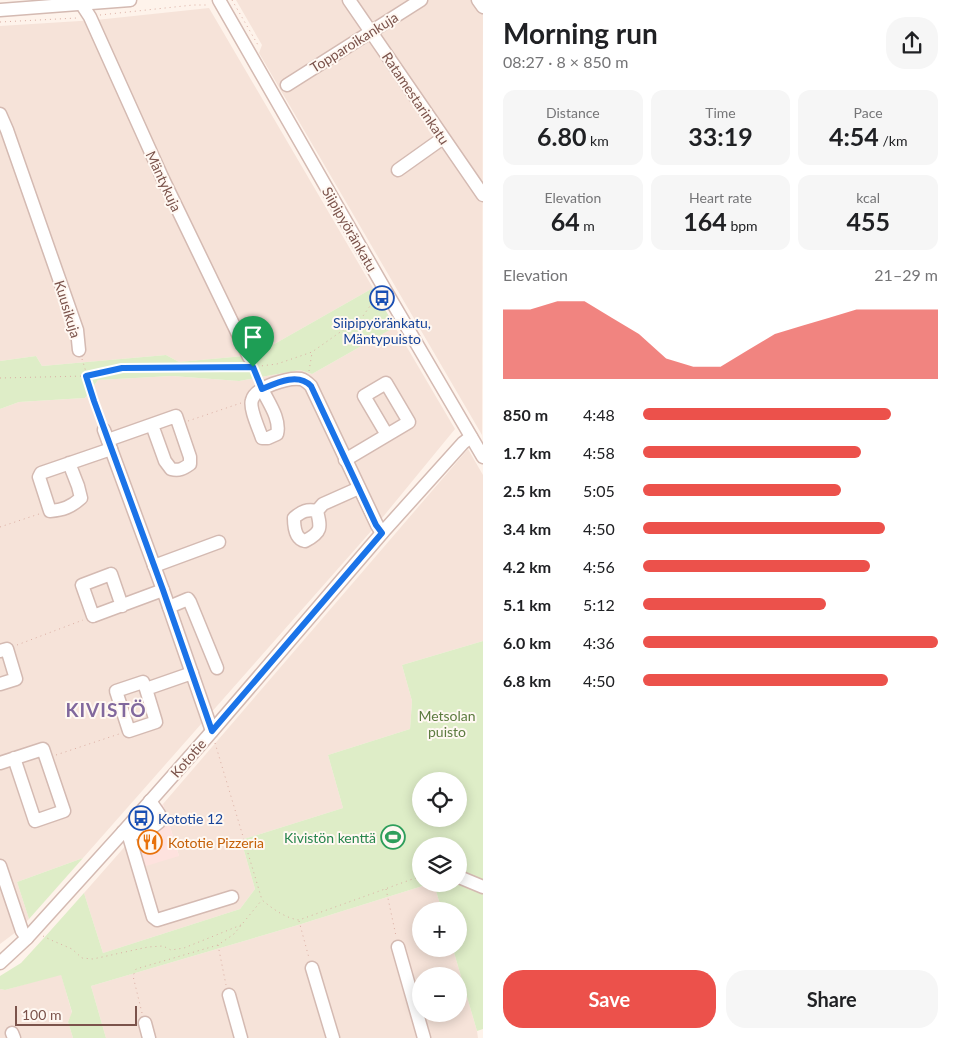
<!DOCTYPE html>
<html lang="en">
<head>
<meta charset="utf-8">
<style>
	body { margin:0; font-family:Lato,sans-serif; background:#f6f6f6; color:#202124; height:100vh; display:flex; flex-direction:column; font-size:19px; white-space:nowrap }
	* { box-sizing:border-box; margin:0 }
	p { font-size:16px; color:#757577 }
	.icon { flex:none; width:28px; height:28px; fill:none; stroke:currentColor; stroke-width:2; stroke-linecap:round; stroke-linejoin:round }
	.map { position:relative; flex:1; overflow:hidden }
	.panel { display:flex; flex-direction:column; background:#fff; width:475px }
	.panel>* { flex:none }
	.tools { position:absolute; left:412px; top:772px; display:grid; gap:10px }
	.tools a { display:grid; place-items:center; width:55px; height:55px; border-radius:50%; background:#fff; box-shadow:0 2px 12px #0003; font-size:25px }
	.scale { position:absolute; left:15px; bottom:12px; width:122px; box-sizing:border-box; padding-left:5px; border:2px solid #7b534b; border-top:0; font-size:14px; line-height:18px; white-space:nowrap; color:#7b534b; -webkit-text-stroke:4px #fff8f2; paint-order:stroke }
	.pin { position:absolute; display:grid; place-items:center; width:42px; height:42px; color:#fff; margin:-51px -21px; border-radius:50% 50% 50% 0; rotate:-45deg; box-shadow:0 0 5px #0007 }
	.pin .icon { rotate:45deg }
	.round { display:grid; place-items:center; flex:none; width:52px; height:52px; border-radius:20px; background:#f6f6f6 }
	.overview { display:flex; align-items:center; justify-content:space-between; height:85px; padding:0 20px }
	h1 { font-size:28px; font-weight:700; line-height:38px }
	.stats { display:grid; grid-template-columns:repeat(3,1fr); gap:8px; height:85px; padding:5px 20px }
	.stats div { display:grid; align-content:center; border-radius:12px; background:#f6f6f6; text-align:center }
	.stats b { font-size:25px; font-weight:700 }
	.stats small { font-size:14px; font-weight:400 }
	.stats p { font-size:14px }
	.chart { height:140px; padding:10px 20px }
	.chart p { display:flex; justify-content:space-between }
	.chart svg { width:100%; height:90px; margin-top:5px; fill:#ec514b; opacity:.7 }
	.cta { display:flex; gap:10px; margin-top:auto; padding:10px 20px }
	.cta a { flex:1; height:58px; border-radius:20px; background:#ec514b; color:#fff; font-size:20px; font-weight:700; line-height:58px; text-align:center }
	.cta a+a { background:#f6f6f6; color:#202124 }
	ul { padding:0 20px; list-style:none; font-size:16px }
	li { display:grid; grid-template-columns:80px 60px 1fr; align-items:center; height:38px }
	li i { height:12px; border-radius:6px; background:#ec514b }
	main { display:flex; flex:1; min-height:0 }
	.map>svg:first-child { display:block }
</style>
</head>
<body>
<main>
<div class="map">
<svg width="483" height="1038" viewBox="0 0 483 1038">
	<rect width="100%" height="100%" fill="#fef3eb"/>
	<!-- residential -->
	<g fill="#f6e3d9" fill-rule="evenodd">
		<polygon points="236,0 483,0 482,435 259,53 262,45"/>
		<polygon points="209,8 373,288 255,355 179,362 166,355 42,366 36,356 0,361 0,26 96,20"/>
		<polygon points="395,327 455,429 373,529 83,858 17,882 29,919 16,932 0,944 0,409 19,402 85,398 98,380 172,376 239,381 300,370 312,374"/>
		<polygon points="468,449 483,475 483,641 402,665 412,701 410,729 328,755 343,808 241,840 255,889 240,909 103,953 84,893 128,843 179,856 163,804"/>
		<path d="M 429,884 L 434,884 L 442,911 L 421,911 L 421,949 L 453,949 L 477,1031 L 478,1038 L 106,1038 L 91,986 L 298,925 ZM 421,976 L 459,976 L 459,1014 L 421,1014 Z"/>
		<polygon points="61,974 72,1013 68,1022 73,1038 0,1038 0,989 5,990"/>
	</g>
	<!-- commercial -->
	<polygon fill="#fee2de" points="163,804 179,856 136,869 128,843"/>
	<!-- green -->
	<g fill="#deedc7" fill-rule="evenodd">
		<polygon points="373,288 395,327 312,374 300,370 239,381 172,376 98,380 85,398 19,402 0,409 0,361 36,356 42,366 166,355 179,362 255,355"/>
		<path d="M 483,641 L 483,1029 L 477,1031 L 453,949 L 459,949 L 459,911 L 442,911 L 434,884 L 459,884 L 459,846 L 421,846 L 421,884 L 429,884 L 298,925 L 91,986 L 106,1038 L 73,1038 L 68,1022 L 72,1012 L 61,975 L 5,990 L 0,989 L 0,976 L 21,963 L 43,939 L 84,893 L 103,953 L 240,909 L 255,889 L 241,840 L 343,808 L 328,755 L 410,729 L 412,701 L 402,665 ZM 421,781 L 459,781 L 459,819 L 421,819 Z"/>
		<polygon points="83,858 29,919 17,882"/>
	</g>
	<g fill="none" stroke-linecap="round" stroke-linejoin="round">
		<!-- minor casing -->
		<g stroke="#d4bab2" stroke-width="15">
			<g id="minor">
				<polyline points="79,0 90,17 162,177 249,357"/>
				<polyline points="219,0 384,288 483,457"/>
				<polyline points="349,0 483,195"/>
				<polyline points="478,0 483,7"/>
				<polyline points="0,10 130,0"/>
				<polyline points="287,85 421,0"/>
				<polyline points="0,114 7,130 77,330 79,350"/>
				<polyline points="398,170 443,138"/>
				<path d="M 262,389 C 268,402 281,419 277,434 L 268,438 L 262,438 C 259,429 249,408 252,400 C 255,387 289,377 301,379 C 305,380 308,383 311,386 L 377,525 L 382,533"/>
				<polyline points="104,430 163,590 212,731"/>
				<path d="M 108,440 L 176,416 L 190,457 L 190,464 C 183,469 179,471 171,469 L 165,461 L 152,425"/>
				<polyline points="345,460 409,422 386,383 364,396 387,435"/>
				<path d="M 69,463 L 78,486 L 81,498 C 71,507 63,510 50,511 L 39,477 L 41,473 L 111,449"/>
				<path d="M 317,511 C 321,528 322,532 305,541 C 295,539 294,527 294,518 C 302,511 307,509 317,511 L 323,504 L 359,488"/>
				<polyline points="154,566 219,542"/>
				<polyline points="122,606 111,574 82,585 93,616 163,590"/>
				<polyline points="169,607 188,599 190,602 217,668"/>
				<polyline points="0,651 7,649 16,679 0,684"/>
				<polyline points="146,689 156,722 129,731 116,691 143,682 146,689 192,673"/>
				<polyline points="0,763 43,749 64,811 35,821 14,758"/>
				<path d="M 123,832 C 136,836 149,831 159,822 L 159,814 L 150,801"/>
				<polyline points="128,833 153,917 157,920 232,897"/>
				<polyline points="0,866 22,931 27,938"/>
				<polyline points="459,877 483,887"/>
				<polyline points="398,947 424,1038"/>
				<polyline points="0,963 27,938 123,832 207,737 382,533 463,443 471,437"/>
				<polyline points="312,968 333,1038"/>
				<polyline points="229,995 241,1038"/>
				<polyline points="145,1023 149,1038"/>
				<polyline points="12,1033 14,1038"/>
			</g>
		</g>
		<!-- path -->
		<g stroke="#dbaea3" stroke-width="1" stroke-dasharray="1 4" stroke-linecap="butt">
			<polyline points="232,0 258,45"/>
			<polyline points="100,15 193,5 208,5"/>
			<polyline points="0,22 77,18"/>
			<polyline points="82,359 101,420"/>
			<polyline points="252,367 277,364 312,352 363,316 377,296"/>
			<polyline points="253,367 258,379"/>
			<polyline points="309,371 312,353"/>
			<polyline points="0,378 86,376 122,368 246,367"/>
			<polyline points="188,421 241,403"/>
			<polyline points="0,527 39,514"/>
			<polyline points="17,645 83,620"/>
			<path d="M 215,743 L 262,900 C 273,909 285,918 299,920 L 421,876"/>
			<polyline points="56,755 119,734"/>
			<polyline points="386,889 396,936"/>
			<polyline points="299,921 309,958"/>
			<polyline points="43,936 51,940 72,949 82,958 93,959 148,947 163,946 171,950 184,948 241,925"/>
			<polyline points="218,945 226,985"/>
			<polyline points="142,1013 133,976 136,969 218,945 234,934 261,901"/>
		</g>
		<!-- minor -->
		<use href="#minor" stroke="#fff" stroke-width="12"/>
	</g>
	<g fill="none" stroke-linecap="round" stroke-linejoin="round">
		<!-- route casing -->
		<g stroke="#fff" stroke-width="10">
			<path id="route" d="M 253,367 L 262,389 C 276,383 298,372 311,386 L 376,525 L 382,533 L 212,731 L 163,590 L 94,401 L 86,376 L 122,368 Z"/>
		</g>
		<!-- route -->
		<use href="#route" stroke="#1a73e8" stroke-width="6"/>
	</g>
	<!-- icons -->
	<defs>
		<g id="bus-ring" transform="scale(1.25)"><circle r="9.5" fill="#fff8f2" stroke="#1a4fb4" stroke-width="1.5"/><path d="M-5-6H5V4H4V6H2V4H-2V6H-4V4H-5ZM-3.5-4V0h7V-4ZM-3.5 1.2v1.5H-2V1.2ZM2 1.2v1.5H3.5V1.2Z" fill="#1a4fb4"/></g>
		<g id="stadium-ring" transform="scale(1.25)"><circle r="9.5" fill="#fff8f2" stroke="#2e9e5b" stroke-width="1.5"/><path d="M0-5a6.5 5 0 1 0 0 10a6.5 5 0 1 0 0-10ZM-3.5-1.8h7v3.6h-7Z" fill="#2e9e5b"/></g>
		<g id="restaurant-ring" transform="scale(1.25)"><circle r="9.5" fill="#fff8f2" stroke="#e8710a" stroke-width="1.5"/><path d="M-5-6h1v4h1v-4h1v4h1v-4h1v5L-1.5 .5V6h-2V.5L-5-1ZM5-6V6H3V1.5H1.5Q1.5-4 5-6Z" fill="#e8710a"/></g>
	</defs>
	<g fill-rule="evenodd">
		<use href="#bus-ring" x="382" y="298"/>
		<use href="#bus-ring" x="141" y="818"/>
		<use href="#stadium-ring" x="393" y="837"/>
		<use href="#restaurant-ring" x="150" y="842"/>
	</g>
	<g text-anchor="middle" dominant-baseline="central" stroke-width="4" stroke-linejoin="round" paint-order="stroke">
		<!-- street labels -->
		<g font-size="14" fill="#7b534b" stroke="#fff8f2">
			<text transform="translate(354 42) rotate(-32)">Topparoikankuja</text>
			<text transform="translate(416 98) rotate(56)">Ratamestarinkatu</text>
			<text transform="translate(164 181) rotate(65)">Mäntykuja</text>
			<text transform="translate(350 229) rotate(60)">Siipipyöränkatu</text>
			<text transform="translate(68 309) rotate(73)">Kuusikuja</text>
			<text transform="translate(188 758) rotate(-49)">Kototie</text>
		</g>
		<!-- transit labels -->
		<g font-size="14" fill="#164399" stroke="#fff8f2">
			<text x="382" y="322">Siipipyöränkatu,<tspan x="382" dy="16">Mäntypuisto</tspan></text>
			<text x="158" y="818" text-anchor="start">Kototie 12</text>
		</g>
		<!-- park labels -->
		<g font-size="14" fill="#5c7b3f" stroke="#fff8f2">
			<text x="447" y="715">Metsolan<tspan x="447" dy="16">puisto</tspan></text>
		</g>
		<!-- leisure labels -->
		<g font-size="14" fill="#27864d" stroke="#fff8f2" text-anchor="end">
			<text x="376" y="837">Kivistön kenttä</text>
		</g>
		<!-- food labels -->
		<g font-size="14" fill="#c56008" stroke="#fff8f2" text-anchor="start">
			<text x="168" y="842">Kototie Pizzeria</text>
		</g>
		<!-- district labels -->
		<g font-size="19" font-weight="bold" letter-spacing="1" fill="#81689d" stroke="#fff8f2">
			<text x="106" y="709">KIVISTÖ</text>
		</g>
	</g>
</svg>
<div class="tools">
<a><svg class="icon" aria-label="locate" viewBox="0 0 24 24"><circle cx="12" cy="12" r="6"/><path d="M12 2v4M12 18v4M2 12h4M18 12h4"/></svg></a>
<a><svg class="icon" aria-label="layers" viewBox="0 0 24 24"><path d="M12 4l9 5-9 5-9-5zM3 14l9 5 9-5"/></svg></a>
<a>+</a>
<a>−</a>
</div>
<div class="scale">100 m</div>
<div class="pin" style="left:253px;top:367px;background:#1e9e55"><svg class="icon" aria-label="arrive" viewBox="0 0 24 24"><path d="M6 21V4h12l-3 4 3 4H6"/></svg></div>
</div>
<section class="panel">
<div class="overview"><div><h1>Morning run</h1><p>08:27 · 8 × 850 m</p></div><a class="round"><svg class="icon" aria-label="share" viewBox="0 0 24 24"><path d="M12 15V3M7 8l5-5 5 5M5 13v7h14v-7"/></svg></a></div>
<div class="stats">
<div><p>Distance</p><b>6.80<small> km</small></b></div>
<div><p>Time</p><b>33:19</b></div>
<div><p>Pace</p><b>4:54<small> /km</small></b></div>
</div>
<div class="stats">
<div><p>Elevation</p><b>64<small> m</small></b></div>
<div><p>Heart rate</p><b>164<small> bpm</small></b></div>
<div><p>kcal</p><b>455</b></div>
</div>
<div class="chart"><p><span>Elevation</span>21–29 m</p>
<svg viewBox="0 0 160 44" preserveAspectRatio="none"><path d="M0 44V10L10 10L20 6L30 6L40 14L50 22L60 34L70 38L80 38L90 30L100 22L110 18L120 14L130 10L140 10L150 10L160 10V44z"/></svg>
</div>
<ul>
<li><b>850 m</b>4:48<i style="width:84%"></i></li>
<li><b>1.7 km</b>4:58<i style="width:74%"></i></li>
<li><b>2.5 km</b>5:05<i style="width:67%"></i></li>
<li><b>3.4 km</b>4:50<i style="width:82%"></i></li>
<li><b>4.2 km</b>4:56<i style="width:77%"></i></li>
<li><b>5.1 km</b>5:12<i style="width:62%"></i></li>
<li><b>6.0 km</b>4:36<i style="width:100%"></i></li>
<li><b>6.8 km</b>4:50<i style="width:83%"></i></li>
</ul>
<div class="cta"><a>Save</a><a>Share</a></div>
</section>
</main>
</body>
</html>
